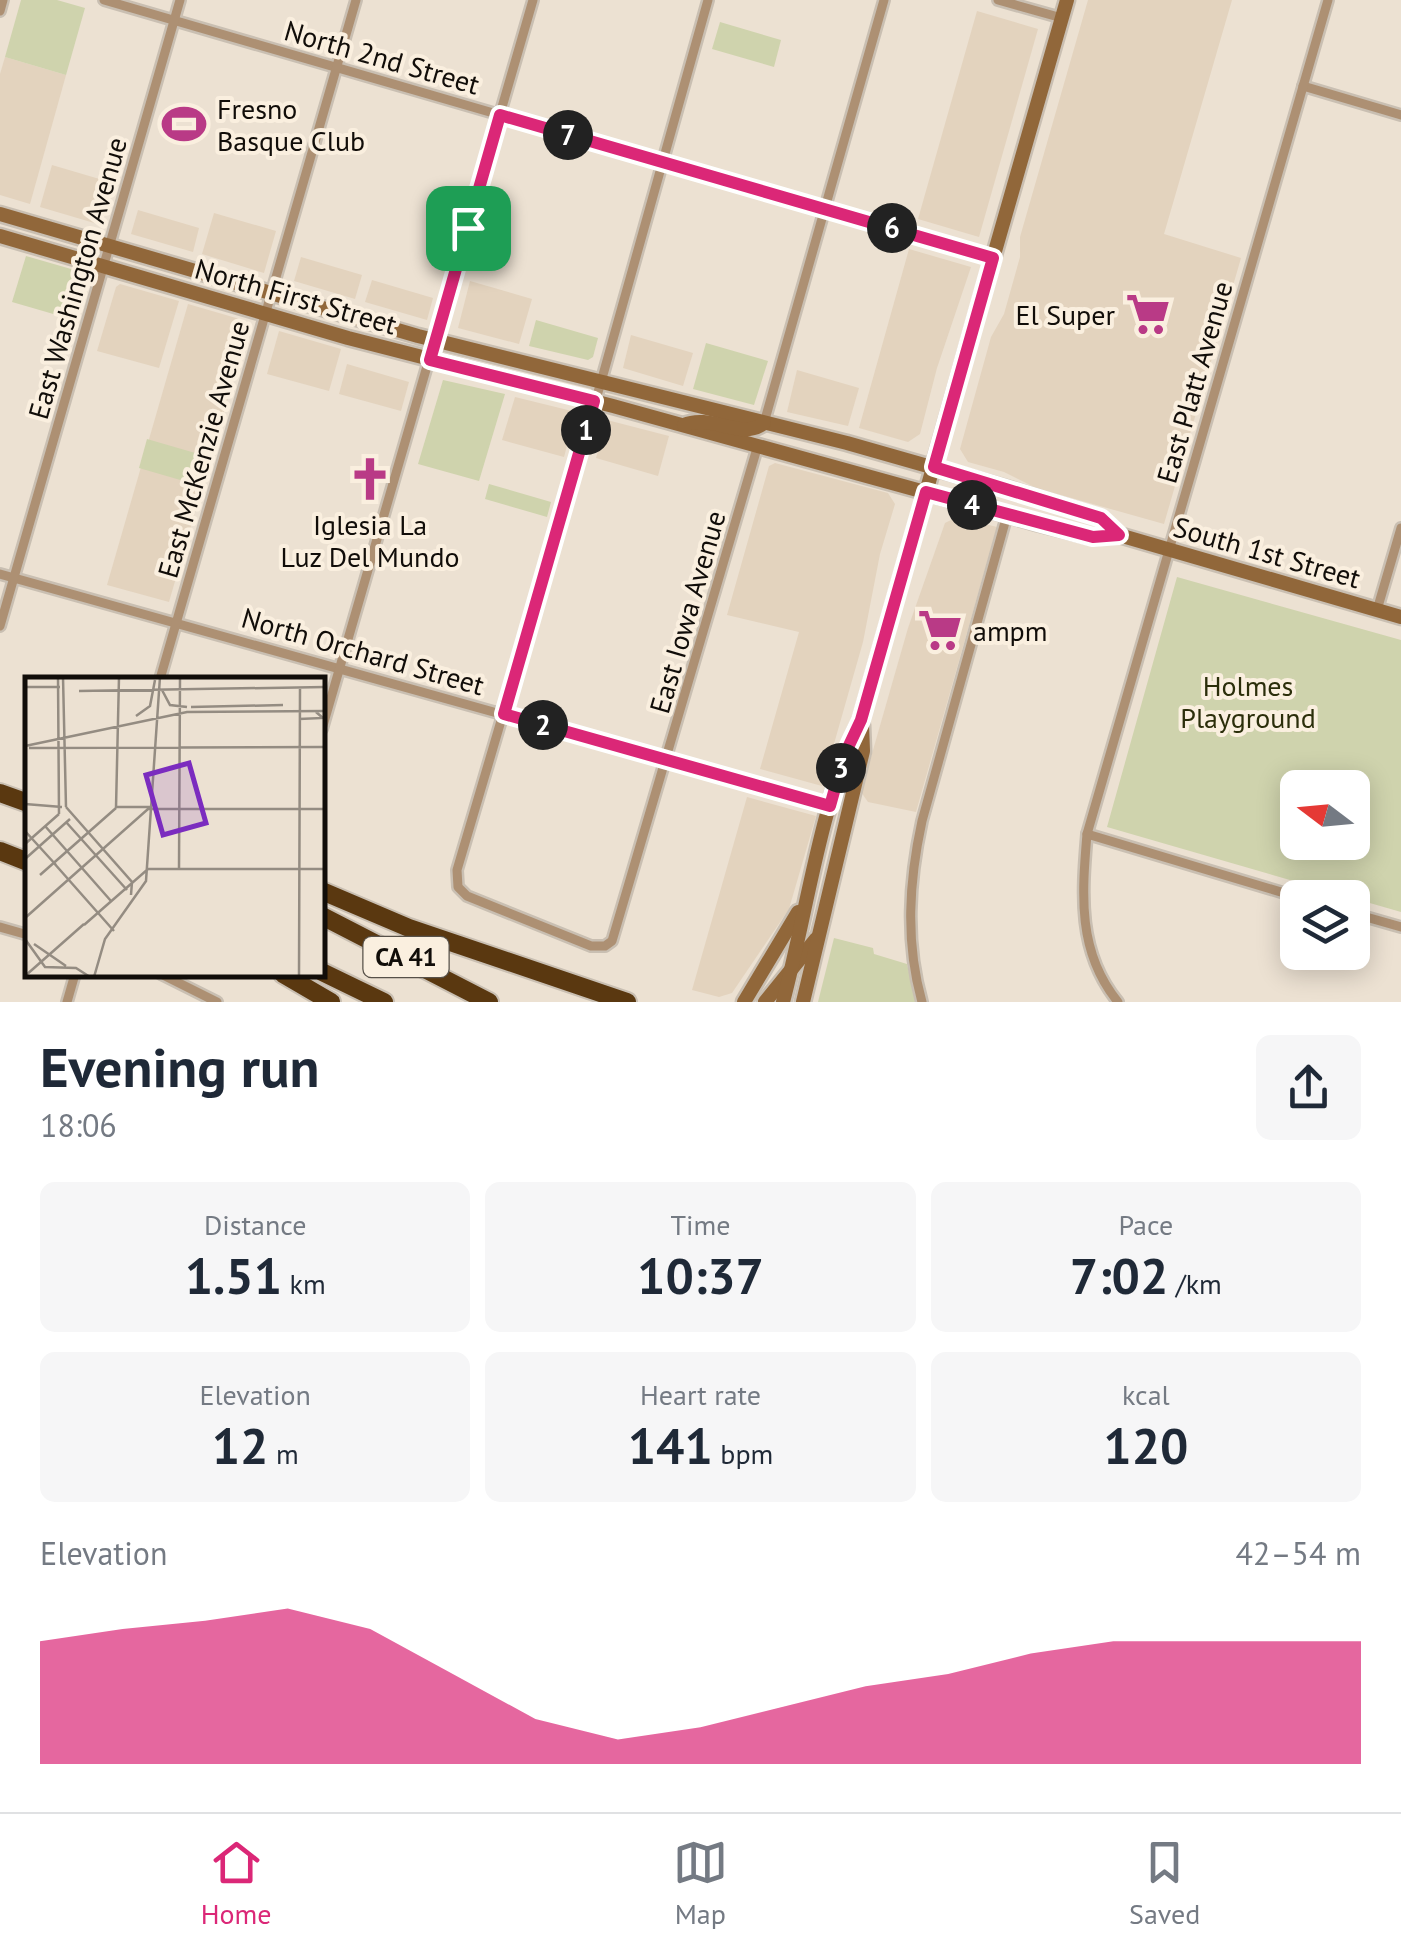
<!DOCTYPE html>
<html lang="en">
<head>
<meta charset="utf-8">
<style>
	body { margin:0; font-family:"PT Sans",sans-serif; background:#f6f6f7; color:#1f2937; height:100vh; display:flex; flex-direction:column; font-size:38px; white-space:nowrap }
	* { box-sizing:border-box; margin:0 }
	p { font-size:32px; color:#747a83 }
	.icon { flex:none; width:55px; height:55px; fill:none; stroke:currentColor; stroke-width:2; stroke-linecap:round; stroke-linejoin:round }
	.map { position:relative; height:1002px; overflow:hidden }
	.details { display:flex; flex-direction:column; background:#fff; flex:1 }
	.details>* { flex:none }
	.needle { width:65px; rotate:286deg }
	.buttons { position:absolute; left:1280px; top:770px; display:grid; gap:20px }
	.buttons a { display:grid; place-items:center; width:90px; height:90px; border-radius:15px; background:#fff; box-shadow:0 5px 25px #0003; font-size:50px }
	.pin { position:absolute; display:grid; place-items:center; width:85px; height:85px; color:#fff; margin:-42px; border-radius:20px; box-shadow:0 5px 15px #0006 }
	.km { position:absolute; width:50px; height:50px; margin:-25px; border-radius:50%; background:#222; color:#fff; font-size:28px; line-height:50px; text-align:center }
	.round { display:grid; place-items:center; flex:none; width:105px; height:105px; border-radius:15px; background:#f6f6f7 }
	.head { display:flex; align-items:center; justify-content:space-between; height:170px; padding:0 40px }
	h1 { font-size:55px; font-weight:700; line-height:75px }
	.metrics { display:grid; grid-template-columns:repeat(3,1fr); gap:15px; height:170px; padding:10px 40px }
	.metrics div { display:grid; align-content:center; border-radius:15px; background:#f6f6f7; text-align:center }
	.metrics b { font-size:50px; font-weight:700 }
	.metrics small { font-size:28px; font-weight:400 }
	.metrics p { font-size:28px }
	.chart { height:280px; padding:20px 40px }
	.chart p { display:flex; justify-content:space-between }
	.chart svg { width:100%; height:180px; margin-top:10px; fill:#db2777; opacity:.7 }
	.dock { display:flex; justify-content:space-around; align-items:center; height:140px; border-top:2px solid #e0e1e3; background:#fff; font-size:28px; color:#747a83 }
	.dock a { display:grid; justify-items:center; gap:5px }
	.dock .on { color:#db2777 }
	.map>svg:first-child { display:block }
</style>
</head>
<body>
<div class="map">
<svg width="1401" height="1002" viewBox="0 0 1401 1002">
	<rect width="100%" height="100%" fill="#ece1d2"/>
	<!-- built -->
	<g fill="#e3d3be">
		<polygon points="1088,0 1232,0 1164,234 1241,258 1164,524 1036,488 1004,472 968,462 960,449 991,337 1004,314 1020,257 1020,237"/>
		<polygon points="977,11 1038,29 979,237 918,219"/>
		<polygon points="5,57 66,75 30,204 0,195 0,74"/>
		<polygon points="52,165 113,183 101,225 40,207"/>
		<polygon points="138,210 199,228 193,252 131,234"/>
		<polygon points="214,213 276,231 264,273 202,254"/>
		<polygon points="909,249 971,267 937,368 920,434 908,442 859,428"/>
		<polygon points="301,257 362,275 355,299 294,281"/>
		<polygon points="372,280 433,298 427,320 365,302"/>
		<polygon points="470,281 532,299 519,344 458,328"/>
		<polygon points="120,284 179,301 159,368 97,351 116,287"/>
		<polygon points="188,304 243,320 248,329 169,602 107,585"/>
		<polygon points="279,331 341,349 329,391 267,374"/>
		<polygon points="631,335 693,353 683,386 623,368"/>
		<polygon points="347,364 409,382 401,411 339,394"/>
		<polygon points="797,370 859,388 848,426 787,412"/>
		<polygon points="515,397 576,412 564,457 502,440"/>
		<polygon points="607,420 669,436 658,476 596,458"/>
		<polygon points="775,463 888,493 895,504 880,554 863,642 822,786 760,769 799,632 727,615 769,466"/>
		<polygon points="957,517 997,527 916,812 868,802 861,792 908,628 945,523"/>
		<polygon points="747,797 816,816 789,909 732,993 719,997 692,990"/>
	</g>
	<!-- green -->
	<g fill="#cfd3ad" fill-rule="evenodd">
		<polygon points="21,0 57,0 85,8 66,75 5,57"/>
		<polygon points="720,22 781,40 774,67 712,49"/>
		<polygon points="26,256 85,273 74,320 12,302"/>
		<polygon points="536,320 598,338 593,357 588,360 529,346"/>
		<polygon points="706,343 768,361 754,405 693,389"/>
		<polygon points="443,380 505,394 479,481 418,464"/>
		<polygon points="147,439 209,457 201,486 139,468"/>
		<polygon points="489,484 551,502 547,517 485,499"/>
		<path d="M 1177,577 L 1401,640 L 1401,912 L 1107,827 ZM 1298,788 L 1352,788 L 1352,842 L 1298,842 Z"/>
		<polygon points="834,938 873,948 874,954 907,964 916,1002 818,1002"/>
	</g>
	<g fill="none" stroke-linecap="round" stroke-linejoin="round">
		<!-- minor casing -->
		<g stroke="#c9bfb2" stroke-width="14">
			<g id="minor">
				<polyline points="104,0 993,258"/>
				<polyline points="708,0 601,382 457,870 458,887 467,896 591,946 605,946 612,941 758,445"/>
				<polyline points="998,0 1062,18"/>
				<polyline points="0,11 3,0"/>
				<polyline points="1303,86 1401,115"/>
				<polyline points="764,423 884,0"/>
				<polyline points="0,574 830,806"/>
				<polyline points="1377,610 1401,528"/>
				<polyline points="0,626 180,0"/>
				<polyline points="160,679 356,0"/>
				<polyline points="322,729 533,0"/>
				<polyline points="1087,834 1301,898"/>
				<polyline points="1352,913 1401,927"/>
				<polyline points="0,927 28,935"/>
				<polyline points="161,974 217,1002"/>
				<polyline points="67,1002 75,974"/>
				<path d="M 922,1002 C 905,941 909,881 922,821 L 1007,515"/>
				<path d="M 1118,1002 C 1077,952 1082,894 1087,834 L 1328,0"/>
			</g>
		</g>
		<!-- secondary casing -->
		<g stroke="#c9bfb2" stroke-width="19">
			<g id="secondary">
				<polyline points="0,214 418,336 847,443 1012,490 1101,518 1119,535"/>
				<polyline points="0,236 348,338 613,406 1037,523 1093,537 1119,535 1401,617"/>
				<path d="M 684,425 C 711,413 741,441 764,423"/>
				<polyline points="744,1002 798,912"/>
				<polyline points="765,1002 816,939"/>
				<path d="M 783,1002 C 808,908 819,808 861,719 L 1067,0"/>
				<polyline points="803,1002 863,751 862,725"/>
			</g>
		</g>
		<!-- motorway casing -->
		<g stroke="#c9bfb2" stroke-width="22">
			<g id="motorway">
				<polyline points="0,793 28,803"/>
				<polyline points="0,851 28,862"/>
				<polyline points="322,891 409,928 627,1002"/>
				<polyline points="322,916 489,1002"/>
				<polyline points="322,972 384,1002"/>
				<polyline points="283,974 331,1002"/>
			</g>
		</g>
		<!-- minor -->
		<use href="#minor" stroke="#ad9073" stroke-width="9"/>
		<!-- secondary -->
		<use href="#secondary" stroke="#91673a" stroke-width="14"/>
		<!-- motorway -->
		<use href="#motorway" stroke="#5a3810" stroke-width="18"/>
	</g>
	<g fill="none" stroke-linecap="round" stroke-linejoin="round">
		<!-- route casing -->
		<g stroke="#fff" stroke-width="20">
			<polygon id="route" points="500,115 993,258 934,467 1101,518 1119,535 1093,537 926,492 861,720 844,756 830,806 504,714 594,401 430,360"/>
		</g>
		<!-- route -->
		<use href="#route" stroke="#db2777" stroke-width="12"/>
	</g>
	<!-- icons -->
	<defs>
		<g id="stadium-bare" transform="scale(3.45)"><path d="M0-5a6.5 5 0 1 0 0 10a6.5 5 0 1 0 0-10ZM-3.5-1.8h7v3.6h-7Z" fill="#b93a86" stroke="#faefdf" stroke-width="2.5" paint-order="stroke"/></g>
		<g id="supermarket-bare" transform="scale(3.45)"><path d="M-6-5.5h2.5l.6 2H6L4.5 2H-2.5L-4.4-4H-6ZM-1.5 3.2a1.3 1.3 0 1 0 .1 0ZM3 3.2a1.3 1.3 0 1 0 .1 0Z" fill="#b93a86" stroke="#faefdf" stroke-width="2.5" paint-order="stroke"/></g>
		<g id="church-bare" transform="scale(3.45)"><path d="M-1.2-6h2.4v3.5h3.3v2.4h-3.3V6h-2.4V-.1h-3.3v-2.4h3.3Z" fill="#b93a86" stroke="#faefdf" stroke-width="2.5" paint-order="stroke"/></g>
	</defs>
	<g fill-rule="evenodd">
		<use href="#stadium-bare" x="184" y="124"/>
		<use href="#supermarket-bare" x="1148" y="314"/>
		<use href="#church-bare" x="370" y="479"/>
		<use href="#supermarket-bare" x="940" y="630"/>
	</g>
	<g text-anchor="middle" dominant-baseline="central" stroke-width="8" stroke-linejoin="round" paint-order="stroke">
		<!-- shield labels -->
		<rect fill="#faefdf" stroke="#575149" stroke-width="2.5" x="363.5" y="937" width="85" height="40" rx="8"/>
		<g font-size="25" font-weight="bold" fill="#110d09">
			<text x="406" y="957">CA 41</text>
		</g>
		<!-- street labels -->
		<g font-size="28" fill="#110d09" stroke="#faefdf">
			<text transform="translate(382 57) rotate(16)">North 2nd Street</text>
			<text transform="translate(77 278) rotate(-74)">East Washington Avenue</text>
			<text transform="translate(296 296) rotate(16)">North First Street</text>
			<text transform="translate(1194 382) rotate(-74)">East Platt Avenue</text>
			<text transform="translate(203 449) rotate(-74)">East McKenzie Avenue</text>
			<text transform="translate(1267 552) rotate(16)">South 1st Street</text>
			<text transform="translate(687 612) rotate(-74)">East Iowa Avenue</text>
			<text transform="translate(363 651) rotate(16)">North Orchard Street</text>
		</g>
		<!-- poi labels -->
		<g font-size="28" fill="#110d09" stroke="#faefdf" text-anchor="start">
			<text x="217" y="108">Fresno<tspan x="217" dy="32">Basque Club</tspan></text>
			<text x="1115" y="314" text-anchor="end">El Super</text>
			<text x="370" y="524" text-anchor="middle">Iglesia La<tspan x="370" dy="32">Luz Del Mundo</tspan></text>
			<text x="973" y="630">ampm</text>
		</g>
		<!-- park labels -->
		<g font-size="28" fill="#2b2e0a" stroke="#faefdf">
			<text x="1248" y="685">Holmes<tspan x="1248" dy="32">Playground</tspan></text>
		</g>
	</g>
	<!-- overview -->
	<g transform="translate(25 677)">
		<rect width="300" height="300" fill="#ece1d2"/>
		<path fill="none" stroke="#948c82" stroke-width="2.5" d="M 33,0 L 34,137M 38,0 L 41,130M 0,10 L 35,10M 137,13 L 145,28 L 162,30M 54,14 L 300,10M 166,30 L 258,28M 111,39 L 125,29 L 130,3M 274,42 L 298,41 L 291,35M 0,69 L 162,35 L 300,34M 4,71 L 300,70M 0,127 L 37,130M 41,130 L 107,205 L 106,218M 90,130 L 125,130M 91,131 L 94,0M 41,145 L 102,213M 20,149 L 86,224M 0,154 L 31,188M 0,167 L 34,137M 0,182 L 45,142M 28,185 L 89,254M 154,192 L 155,0M 15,198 L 91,131M 0,241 L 123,132 L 300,132M 59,248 L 123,192 L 300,192M 0,262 L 20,290 L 51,291 L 65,300M 9,267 L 41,289M 0,299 L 59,247M 69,300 L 80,262 L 121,204 L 135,0M 274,300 L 275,10"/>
		<path fill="#7b2cbf" fill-opacity="0.15" stroke="#7b2cbf" stroke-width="5" d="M 164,86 L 181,146 L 138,158 L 121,98 Z"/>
		<rect width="300" height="300" fill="none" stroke="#110d09" stroke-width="5"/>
	</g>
</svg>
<div class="buttons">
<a><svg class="needle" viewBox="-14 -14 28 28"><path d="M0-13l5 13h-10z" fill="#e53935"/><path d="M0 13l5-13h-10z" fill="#747a83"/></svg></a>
<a><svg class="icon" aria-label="layers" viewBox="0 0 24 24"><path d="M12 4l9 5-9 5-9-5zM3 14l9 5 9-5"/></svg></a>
</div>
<div class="pin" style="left:468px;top:228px;background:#1e9e55"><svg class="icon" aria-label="arrive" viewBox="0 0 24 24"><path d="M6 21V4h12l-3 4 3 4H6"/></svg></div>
<b class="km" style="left:586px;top:430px">1</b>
<b class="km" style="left:543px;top:725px">2</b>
<b class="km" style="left:841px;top:768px">3</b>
<b class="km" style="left:972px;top:505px">4</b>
<b class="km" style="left:892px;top:228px">6</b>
<b class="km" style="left:568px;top:135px">7</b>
</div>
<section class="details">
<div class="head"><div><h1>Evening run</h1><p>18:06</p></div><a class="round"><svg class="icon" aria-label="share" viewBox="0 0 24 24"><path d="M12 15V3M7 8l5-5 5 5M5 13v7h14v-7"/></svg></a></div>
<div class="metrics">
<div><p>Distance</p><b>1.51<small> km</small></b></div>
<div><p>Time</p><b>10:37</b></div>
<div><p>Pace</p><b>7:02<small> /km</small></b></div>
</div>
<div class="metrics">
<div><p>Elevation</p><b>12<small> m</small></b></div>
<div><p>Heart rate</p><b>141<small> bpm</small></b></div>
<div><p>kcal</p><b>120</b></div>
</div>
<div class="chart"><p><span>Elevation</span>42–54 m</p>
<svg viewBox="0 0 160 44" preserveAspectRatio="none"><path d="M0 44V14L10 11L20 9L30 6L40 11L50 22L60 33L70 38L80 35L90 30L100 25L110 22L120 17L130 14L140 14L150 14L160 14V44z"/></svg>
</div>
</section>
<nav class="dock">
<a class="on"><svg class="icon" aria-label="home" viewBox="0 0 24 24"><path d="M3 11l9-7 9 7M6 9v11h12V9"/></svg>Home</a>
<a><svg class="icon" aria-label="map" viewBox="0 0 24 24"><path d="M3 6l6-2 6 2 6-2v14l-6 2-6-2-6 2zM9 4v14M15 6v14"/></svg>Map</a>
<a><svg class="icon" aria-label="saved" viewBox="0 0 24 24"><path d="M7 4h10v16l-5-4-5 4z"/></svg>Saved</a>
</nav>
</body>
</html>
